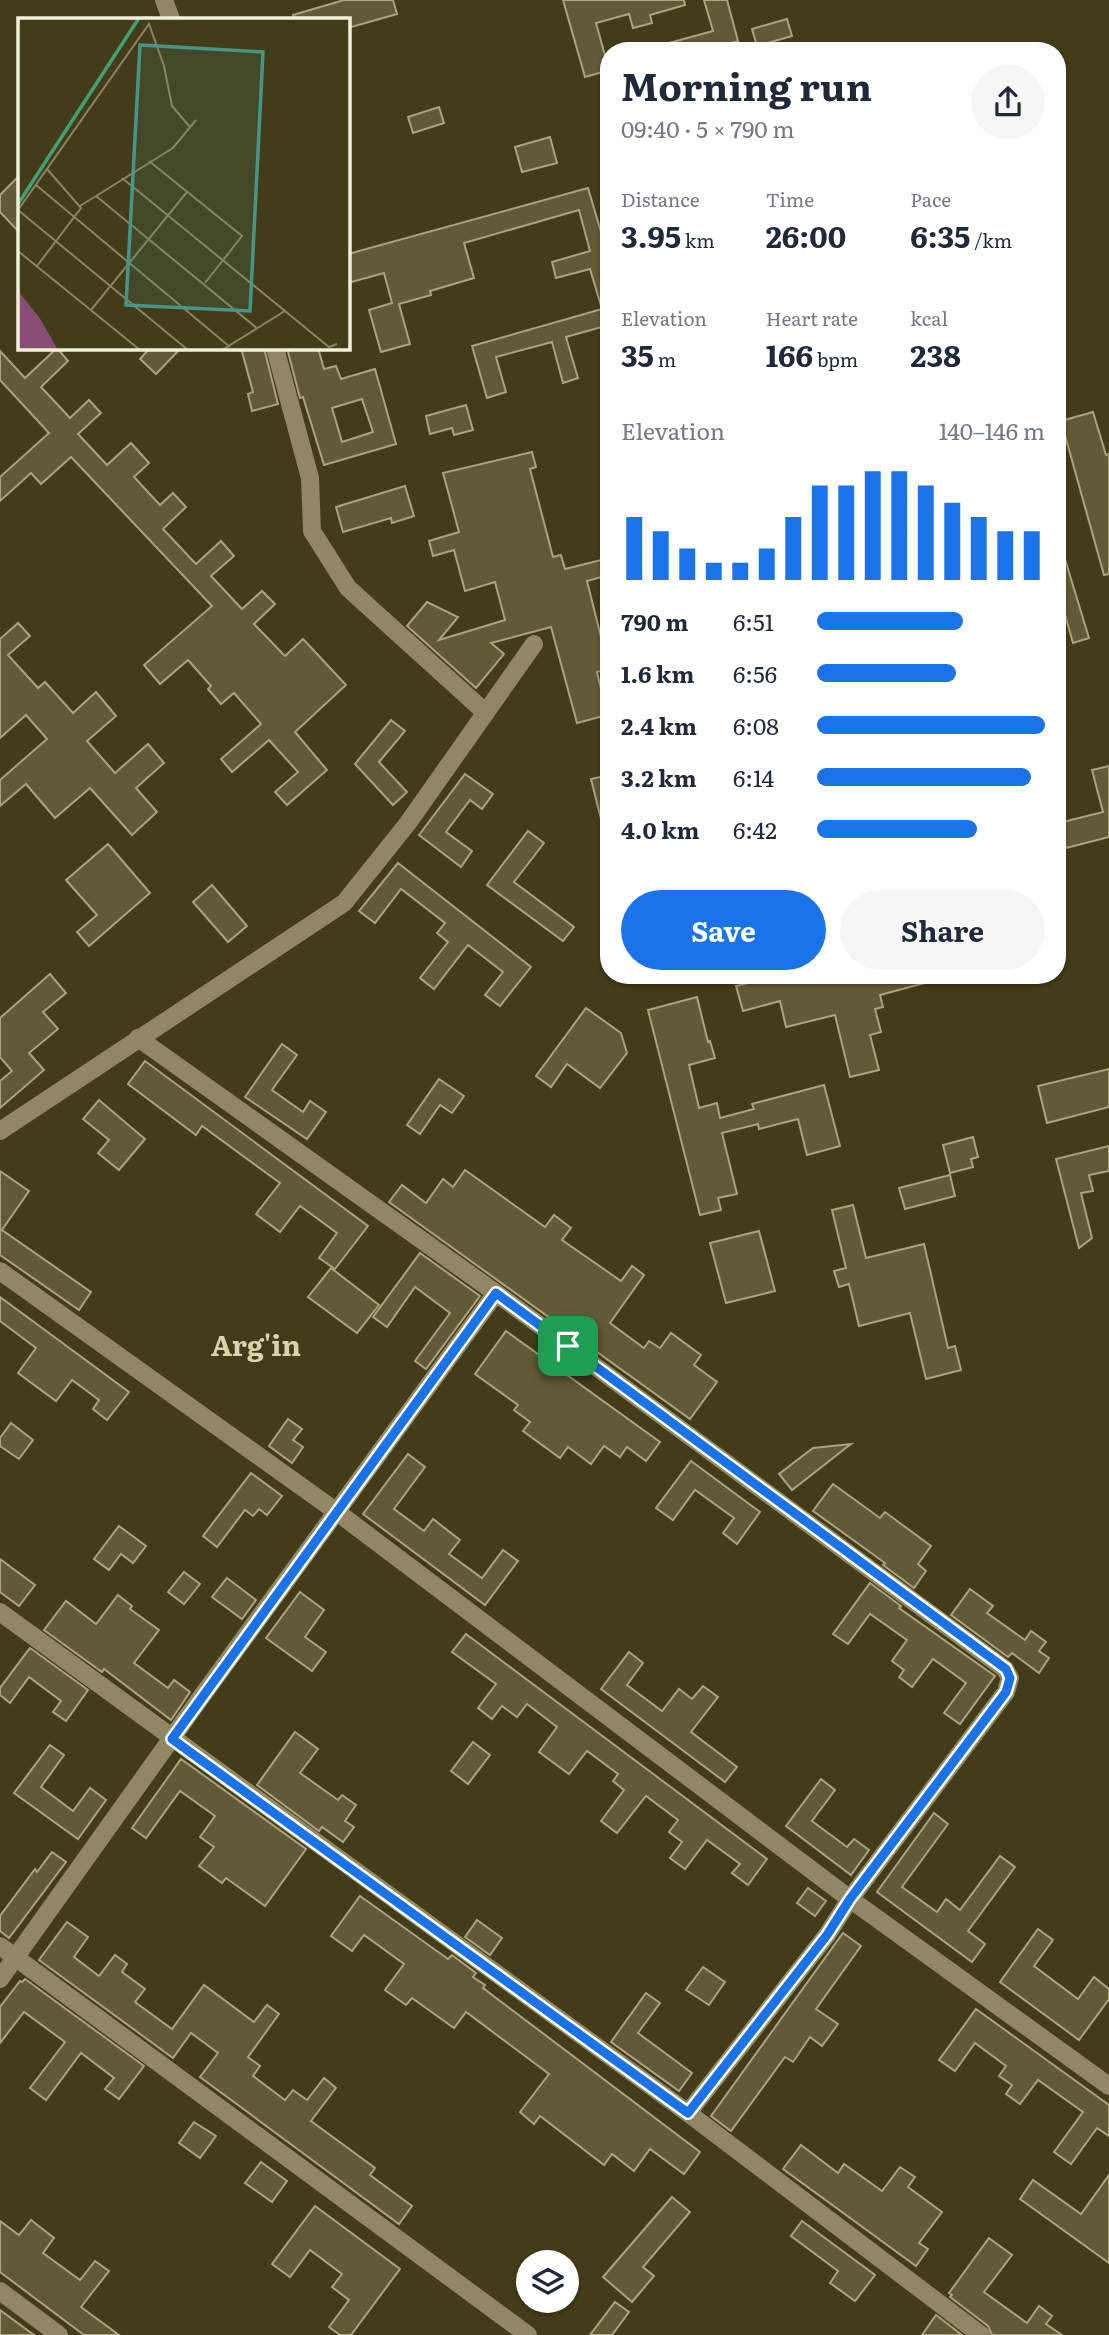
<!DOCTYPE html>
<html lang="en">
<head>
<meta charset="utf-8">
<style>
	body { margin:0; font-family:Literata,serif; background:#f6f6f7; color:#1f2937; height:100vh; display:flex; flex-direction:column; font-size:26px; white-space:nowrap }
	* { box-sizing:border-box; margin:0 }
	p { font-size:23px; color:#747a83 }
	.icon { flex:none; width:38px; height:38px; fill:none; stroke:currentColor; stroke-width:2; stroke-linecap:round; stroke-linejoin:round }
	.map { position:relative; flex:1; overflow:hidden }
	.sheet { position:absolute; left:600px; top:42px; width:466px; height:942px; display:flex; flex-direction:column; background:#fff; border-radius:28px; box-shadow:0 2px 5px #0004 }
	.sheet>* { flex:none }
	.tools { position:absolute; left:516px; top:2250px; display:grid; gap:14px }
	.tools a { display:grid; place-items:center; width:63px; height:63px; border-radius:50%; background:#fff; box-shadow:0 2px 5px #0004; font-size:35px }
	.pin { position:absolute; display:grid; place-items:center; width:60px; height:60px; color:#fff; margin:-30px; border-radius:14px; box-shadow:0 4px 10px #0006 }
	.round { display:grid; place-items:center; flex:none; width:74px; height:74px; border-radius:37px; background:#f6f6f7 }
	.summary { display:flex; align-items:center; justify-content:space-between; height:119px; padding:0 21px }
	h1 { font-size:38px; font-weight:700; line-height:52px }
	.figures { display:grid; grid-template-columns:repeat(3,1fr); gap:10px; height:119px; padding:7px 21px }
	.figures div { display:grid; align-content:center }
	.figures b { font-size:30px; font-weight:700 }
	.figures small { font-size:19px; font-weight:400 }
	.figures p { font-size:19px }
	.chart { height:196px; padding:14px 21px }
	.chart p { display:flex; justify-content:space-between }
	.chart svg { width:100%; height:126px; margin-top:7px; stroke:#1a73e8; stroke-width:6 }
	.button { display:flex; gap:14px; margin-top:auto; padding:14px 21px }
	.button a { flex:1; height:80px; border-radius:42px; background:#1a73e8; color:#fff; font-size:28px; font-weight:700; line-height:80px; text-align:center }
	.button a+a { background:#f6f6f7; color:#1f2937 }
	ul { padding:0 21px; list-style:none; font-size:23px }
	li { display:grid; grid-template-columns:112px 84px 1fr; align-items:center; height:52px }
	li i { height:18px; border-radius:9px; background:#1a73e8 }
	.map>svg:first-child { display:block }
</style>
</head>
<body>
<div class="map">
<svg width="1109" height="2335" viewBox="0 0 1109 2335">
	<rect width="100%" height="100%" fill="#423c18"/>
	<!-- building -->
	<g fill="#605a35" stroke="#aaa37c" stroke-width="2" fill-rule="evenodd">
		<polygon points="344,0 393,0 397,14 348,28 348,19 294,19 293,15"/>
		<polygon points="563,0 684,0 685,5 650,15 652,23 633,28 629,14 596,23 609,70 585,77"/>
		<polygon points="704,0 727,0 738,41 704,51 659,51 658,46 713,31"/>
		<polygon points="787,19 792,36 757,46 752,29"/>
		<polygon points="439,107 444,123 413,133 408,117"/>
		<polygon points="550,137 557,163 522,172 515,147"/>
		<polygon points="19,176 19,232 0,212 0,195"/>
		<polygon points="588,188 609,259 609,325 566,337 578,378 563,383 552,342 496,357 506,392 487,398 472,346 602,309 590,269 556,278 552,262 590,251 579,210 464,243 474,278 430,291 431,295 399,304 410,344 381,352 369,310 392,303 384,273 348,283 348,254"/>
		<polygon points="57,348 68,361 41,387 70,418 89,400 101,413 78,434 107,465 131,443 149,463 134,477 160,505 173,493 186,507 163,529 196,564 221,541 234,556 211,576 242,609 262,591 275,604 254,624 285,656 303,639 346,685 295,732 327,770 287,805 275,792 298,772 269,740 232,772 221,759 261,724 234,693 221,704 208,689 211,686 188,660 160,684 144,665 212,606 71,457 41,484 31,473 0,501 0,477 49,433 0,380 0,351 25,378"/>
		<polygon points="150,348 181,348 156,374 140,359"/>
		<polygon points="241,348 264,348 278,404 252,411 248,394 253,392"/>
		<path d="M 287,348 L 318,348 L 324,369 L 336,366 L 341,379 L 375,369 L 396,444 L 324,465 L 303,397 L 300,398 ZM 362,399 L 373,432 L 342,442 L 332,408 Z"/>
		<polygon points="466,405 473,430 454,435 452,428 430,434 426,416"/>
		<polygon points="1093,412 1106,455 1109,454 1109,574 1104,575 1061,421"/>
		<polygon points="532,452 536,467 530,469 553,557 561,555 565,569 609,558 609,575 587,581 604,649 609,648 609,669 597,672 607,715 577,723 551,627 491,643 504,654 476,688 407,626 427,602 458,617 439,640 505,620 495,582 465,591 454,550 433,556 429,541 459,532 443,473"/>
		<polygon points="405,486 414,516 392,523 391,518 343,532 336,507"/>
		<polygon points="1061,546 1089,638 1073,643 1062,604 1057,606 1057,547"/>
		<polygon points="18,623 30,636 8,655 38,688 45,682 73,713 96,692 116,716 87,741 115,773 148,744 164,763 136,788 157,812 132,835 90,788 55,818 26,784 0,806 0,780 47,739 26,715 0,738 0,639"/>
		<polygon points="391,720 405,731 379,762 407,792 393,805 355,764"/>
		<polygon points="1109,766 1109,837 1066,848 1059,823 1103,812 1092,770"/>
		<polygon points="465,774 493,794 482,809 470,800 446,832 472,851 461,867 419,835"/>
		<polygon points="609,775 609,826 603,827 591,779"/>
		<polygon points="528,831 544,843 514,882 574,927 563,941 487,885"/>
		<polygon points="108,844 150,893 89,946 77,932 97,915 66,880"/>
		<polygon points="398,863 531,967 500,1006 485,995 503,972 468,945 434,989 420,978 448,942 437,933 445,923 401,889 375,923 359,911"/>
		<polygon points="212,885 247,926 228,942 193,902"/>
		<polygon points="50,974 66,993 43,1012 58,1029 29,1053 44,1070 0,1108 0,1081 12,1071 0,1057 0,1018"/>
		<polygon points="780,975 935,975 936,980 880,995 883,1007 875,1009 881,1032 870,1035 879,1070 850,1077 835,1015 786,1027 780,1001 743,1011 736,986"/>
		<polygon points="697,997 708,1042 710,1041 715,1058 689,1065 699,1108 717,1103 720,1118 754,1109 752,1104 824,1085 840,1146 807,1155 798,1119 759,1129 758,1124 722,1133 737,1194 718,1198 721,1210 700,1215 648,1010"/>
		<polygon points="586,1008 621,1033 627,1053 600,1088 567,1064 551,1087 536,1076"/>
		<polygon points="282,1044 297,1055 272,1090 303,1112 310,1101 326,1112 307,1139 245,1097"/>
		<polygon points="145,1061 368,1226 335,1269 319,1258 337,1233 300,1206 280,1232 256,1214 280,1183 202,1126 196,1135 128,1084"/>
		<polygon points="1109,1069 1109,1107 1047,1123 1038,1086"/>
		<polygon points="439,1079 464,1096 452,1113 440,1105 420,1134 407,1125"/>
		<polygon points="99,1100 145,1139 119,1170 98,1153 109,1140 83,1119"/>
		<polygon points="973,1137 978,1157 971,1159 973,1167 950,1173 943,1145"/>
		<polygon points="1109,1146 1109,1171 1089,1175 1093,1191 1081,1193 1092,1238 1079,1248 1056,1159"/>
		<polygon points="465,1170 545,1227 554,1215 571,1228 562,1240 621,1281 632,1266 644,1275 610,1323 644,1348 649,1341 660,1348 671,1333 701,1355 694,1365 717,1382 690,1419 389,1202 402,1185 426,1203 443,1179 453,1187"/>
		<polygon points="0,1171 29,1191 2,1230 91,1292 79,1310 0,1255"/>
		<polygon points="950,1175 955,1196 905,1209 899,1188"/>
		<polygon points="853,1205 866,1258 924,1244 948,1348 955,1346 961,1370 926,1379 910,1313 859,1326 849,1284 839,1287 834,1271 846,1268 832,1210"/>
		<polygon points="759,1231 775,1291 726,1303 710,1243"/>
		<polygon points="420,1253 480,1296 426,1369 415,1361 450,1313 415,1287 387,1327 373,1317"/>
		<polygon points="331,1268 379,1305 357,1333 308,1297"/>
		<polygon points="0,1297 129,1392 107,1420 93,1409 99,1400 72,1380 56,1401 18,1373 36,1348 0,1321"/>
		<polygon points="506,1331 660,1442 646,1461 627,1447 620,1457 604,1446 591,1464 568,1447 560,1458 523,1431 530,1422 514,1410 518,1405 475,1374"/>
		<polygon points="288,1419 302,1429 293,1440 303,1447 292,1463 269,1446"/>
		<polygon points="11,1423 33,1440 19,1459 0,1446 0,1438"/>
		<polygon points="851,1444 792,1490 779,1474 813,1448"/>
		<polygon points="408,1454 425,1467 394,1509 424,1531 433,1519 460,1540 449,1554 482,1578 503,1550 518,1561 485,1605 363,1514"/>
		<polygon points="691,1461 760,1512 737,1544 723,1533 734,1518 695,1490 673,1520 656,1508"/>
		<polygon points="251,1473 282,1496 267,1515 259,1509 253,1516 245,1510 217,1547 203,1536"/>
		<polygon points="833,1484 880,1518 885,1512 931,1546 918,1564 926,1571 914,1588 883,1565 885,1563 813,1511"/>
		<polygon points="119,1526 146,1546 133,1563 121,1554 109,1570 94,1559"/>
		<polygon points="0,1559 35,1585 19,1606 0,1592"/>
		<polygon points="184,1572 200,1584 184,1604 168,1592"/>
		<polygon points="227,1578 256,1600 242,1619 212,1597"/>
		<polygon points="870,1583 901,1606 899,1608 995,1676 960,1724 944,1713 966,1683 933,1659 912,1687 899,1677 904,1670 892,1661 907,1640 870,1614 848,1644 833,1634"/>
		<polygon points="970,1589 993,1606 987,1613 1025,1640 1031,1631 1046,1642 1039,1651 1049,1658 1039,1673 1012,1653 1008,1657 951,1615"/>
		<polygon points="300,1592 324,1610 305,1637 326,1652 312,1671 266,1638"/>
		<polygon points="118,1595 132,1606 130,1609 159,1630 134,1663 168,1688 174,1680 190,1692 171,1720 104,1669 102,1672 44,1630 66,1601 96,1624"/>
		<polygon points="466,1634 767,1859 748,1885 732,1873 740,1864 707,1840 685,1869 670,1858 682,1842 669,1832 678,1820 646,1796 617,1833 601,1821 624,1790 613,1781 618,1774 587,1751 569,1774 539,1752 557,1727 527,1704 517,1717 502,1706 492,1719 478,1708 496,1684 452,1652"/>
		<polygon points="30,1648 88,1690 66,1721 53,1712 61,1701 29,1677 10,1703 0,1695 0,1688"/>
		<polygon points="629,1652 643,1663 627,1685 662,1711 679,1689 692,1699 703,1686 718,1697 691,1732 737,1767 725,1782 601,1689"/>
		<polygon points="295,1732 318,1749 300,1773 338,1800 342,1795 356,1805 345,1821 354,1827 343,1842 322,1827 319,1831 257,1785"/>
		<polygon points="473,1742 490,1755 468,1784 451,1771"/>
		<polygon points="50,1745 64,1755 41,1787 73,1811 90,1788 106,1800 78,1839 14,1793"/>
		<polygon points="181,1759 306,1849 265,1906 226,1878 222,1883 199,1866 214,1847 200,1837 215,1816 180,1791 146,1838 132,1828"/>
		<polygon points="821,1779 835,1790 812,1821 847,1847 854,1839 869,1850 851,1875 786,1826"/>
		<polygon points="934,1813 948,1824 902,1887 937,1912 946,1899 960,1910 1000,1856 1015,1867 968,1931 985,1944 972,1962 877,1892"/>
		<polygon points="52,1852 66,1862 9,1938 0,1931 0,1916 35,1869 37,1872"/>
		<polygon points="808,1888 826,1901 815,1916 797,1903"/>
		<polygon points="360,1896 448,1959 452,1955 476,1973 473,1977 485,1985 483,1988 700,2152 684,2174 650,2149 634,2171 612,2154 604,2165 540,2116 534,2124 520,2112 549,2074 466,2012 454,2028 412,1998 406,2005 385,1990 404,1964 364,1935 352,1951 331,1936"/>
		<polygon points="477,1920 502,1938 490,1955 465,1937"/>
		<polygon points="67,1922 88,1937 74,1957 99,1976 115,1955 127,1964 122,1972 145,1989 135,2002 172,2029 204,1985 254,2022 267,2005 279,2014 248,2057 260,2066 253,2076 285,2100 293,2090 307,2100 324,2078 336,2088 311,2121 375,2168 370,2175 412,2206 399,2224 200,2077 218,2053 191,2033 173,2058 39,1960"/>
		<polygon points="1038,1929 1053,1940 1034,1966 1078,1999 1094,1977 1109,1989 1109,1999 1079,2040 1000,1982"/>
		<polygon points="843,1933 861,1946 816,2009 838,2024 822,2046 810,2037 793,2062 785,2057 731,2131 711,2116"/>
		<polygon points="703,1967 725,1982 709,2005 686,1990"/>
		<polygon points="25,1979 144,2066 119,2099 105,2089 114,2078 81,2053 46,2100 30,2088 65,2042 24,2012 0,2043 0,2007 20,1981 22,1982"/>
		<polygon points="646,1993 660,2003 638,2033 692,2073 679,2091 611,2042"/>
		<polygon points="976,2009 1109,2105 1109,2136 1097,2128 1071,2164 1054,2152 1083,2112 1038,2080 1020,2104 1006,2094 1012,2085 999,2076 1006,2066 975,2043 955,2071 939,2060"/>
		<polygon points="194,2122 216,2136 200,2158 179,2143"/>
		<polygon points="801,2145 838,2173 844,2164 882,2191 900,2167 915,2177 908,2187 942,2212 919,2243 928,2249 916,2266 783,2169"/>
		<polygon points="261,2162 287,2181 272,2202 245,2183"/>
		<polygon points="1109,2175 1109,2263 1020,2199 1033,2180 1081,2214"/>
		<polygon points="672,2197 690,2212 643,2267 654,2276 632,2302 603,2277"/>
		<polygon points="315,2206 400,2269 351,2335 340,2335 329,2327 349,2300 332,2287 342,2274 310,2250 290,2277 272,2264"/>
		<polygon points="31,2220 54,2238 43,2253 80,2280 95,2261 109,2271 81,2307 119,2335 84,2335 0,2272 0,2221 19,2235"/>
		<polygon points="802,2221 875,2275 855,2301 830,2283 838,2271 791,2236"/>
		<polygon points="989,2238 1012,2255 984,2292 1027,2323 1039,2306 1052,2316 1046,2324 1062,2335 992,2335 988,2326 950,2297 952,2295 949,2293"/>
		<polygon points="615,2302 629,2312 612,2335 590,2335"/>
		<polygon points="0,2310 34,2335 0,2335"/>
		<polygon points="936,2315 962,2335 922,2335"/>
	</g>
	<g fill="none" stroke-linecap="round" stroke-linejoin="round">
		<!-- street -->
		<g stroke="#8f8862" stroke-width="18">
			<polyline points="164,0 171,19"/>
			<polyline points="275,348 310,478 312,531 348,588 486,713"/>
			<polyline points="138,1038 496,1293 1005,1669 1010,1678 1006,1692 850,1899 827,1935 688,2113"/>
			<polyline points="0,1131 344,903 408,823 534,644"/>
			<polyline points="0,1271 337,1512 850,1899 1109,2086"/>
			<polyline points="0,1612 688,2113 981,2335"/>
			<polyline points="0,1946 528,2335"/>
			<polyline points="0,1979 199,1700 496,1293"/>
			<polyline points="0,2291 59,2335"/>
		</g>
	</g>
	<g fill="none" stroke-linecap="round" stroke-linejoin="round">
		<!-- route casing -->
		<g stroke="#fff" stroke-width="14">
			<polygon id="route" points="496,1293 1006,1669 1010,1678 1006,1692 850,1899 827,1935 688,2113 172,1739"/>
		</g>
		<!-- route -->
		<use href="#route" stroke="#1a73e8" stroke-width="9"/>
	</g>
	<g text-anchor="middle" dominant-baseline="central" stroke-width="5" stroke-linejoin="round" paint-order="stroke">
		<!-- quarter labels -->
		<g font-size="28" font-weight="bold" fill="#dad3ab" stroke="#423c18">
			<text x="256" y="1344">Arg'in</text>
		</g>
	</g>
	<!-- overview -->
	<g transform="translate(18 18)">
		<rect width="332" height="332" fill="#423c18"/>
		<path d="M 0,273 L 21,299 L 40,332 L 0,332 Z" fill="#874e76"/>
		<path fill="none" stroke="#44a072" stroke-width="3.5" d="M 0,186 L 121,0"/>
		<path fill="none" stroke="#888466" stroke-width="2" d="M 131,143 L 224,218 L 187,265M 104,160 L 267,293M 18,167 L 212,329M 78,178 L 240,311M 62,188 L 155,130 L 178,102M 0,192 L 131,6 L 146,48 L 154,88 L 172,109M 0,192 L 170,332M 0,233 L 122,332M 19,248 L 63,190 L 29,151M 73,292 L 169,174M 204,332 L 267,293 L 311,329 L 319,326"/>
		<path fill="#489489" fill-opacity="0.15" stroke="#489489" stroke-width="3.5" d="M 122,27 L 245,34 L 232,293 L 108,287 Z"/>
		<rect width="332" height="332" fill="none" stroke="#f2efdb" stroke-width="3.5"/>
	</g>
</svg>
<div class="tools">
<a><svg class="icon" aria-label="layers" viewBox="0 0 24 24"><path d="M12 4l9 5-9 5-9-5zM3 14l9 5 9-5"/></svg></a>
</div>
<div class="pin" style="left:568px;top:1346px;background:#1e9e55"><svg class="icon" aria-label="arrive" viewBox="0 0 24 24"><path d="M6 21V4h12l-3 4 3 4H6"/></svg></div>
<section class="sheet">
<div class="summary"><div><h1>Morning run</h1><p>09:40 · 5 × 790 m</p></div><a class="round"><svg class="icon" aria-label="share" viewBox="0 0 24 24"><path d="M12 15V3M7 8l5-5 5 5M5 13v7h14v-7"/></svg></a></div>
<div class="figures">
<div><p>Distance</p><b>3.95<small> km</small></b></div>
<div><p>Time</p><b>26:00</b></div>
<div><p>Pace</p><b>6:35<small> /km</small></b></div>
</div>
<div class="figures">
<div><p>Elevation</p><b>35<small> m</small></b></div>
<div><p>Heart rate</p><b>166<small> bpm</small></b></div>
<div><p>kcal</p><b>238</b></div>
</div>
<div class="chart"><p><span>Elevation</span>140–146 m</p>
<svg viewBox="0 0 160 44" preserveAspectRatio="none"><path d="M5 44V22M15 44V27M25 44V33M35 44V38M45 44V38M55 44V33M65 44V22M75 44V11M85 44V11M95 44V6M105 44V6M115 44V11M125 44V17M135 44V22M145 44V27M155 44V27"/></svg>
</div>
<ul>
<li><b>790 m</b>6:51<i style="width:64%"></i></li>
<li><b>1.6 km</b>6:56<i style="width:61%"></i></li>
<li><b>2.4 km</b>6:08<i style="width:100%"></i></li>
<li><b>3.2 km</b>6:14<i style="width:94%"></i></li>
<li><b>4.0 km</b>6:42<i style="width:70%"></i></li>
</ul>
<div class="button"><a>Save</a><a>Share</a></div>
</section>
</div>
</body>
</html>
